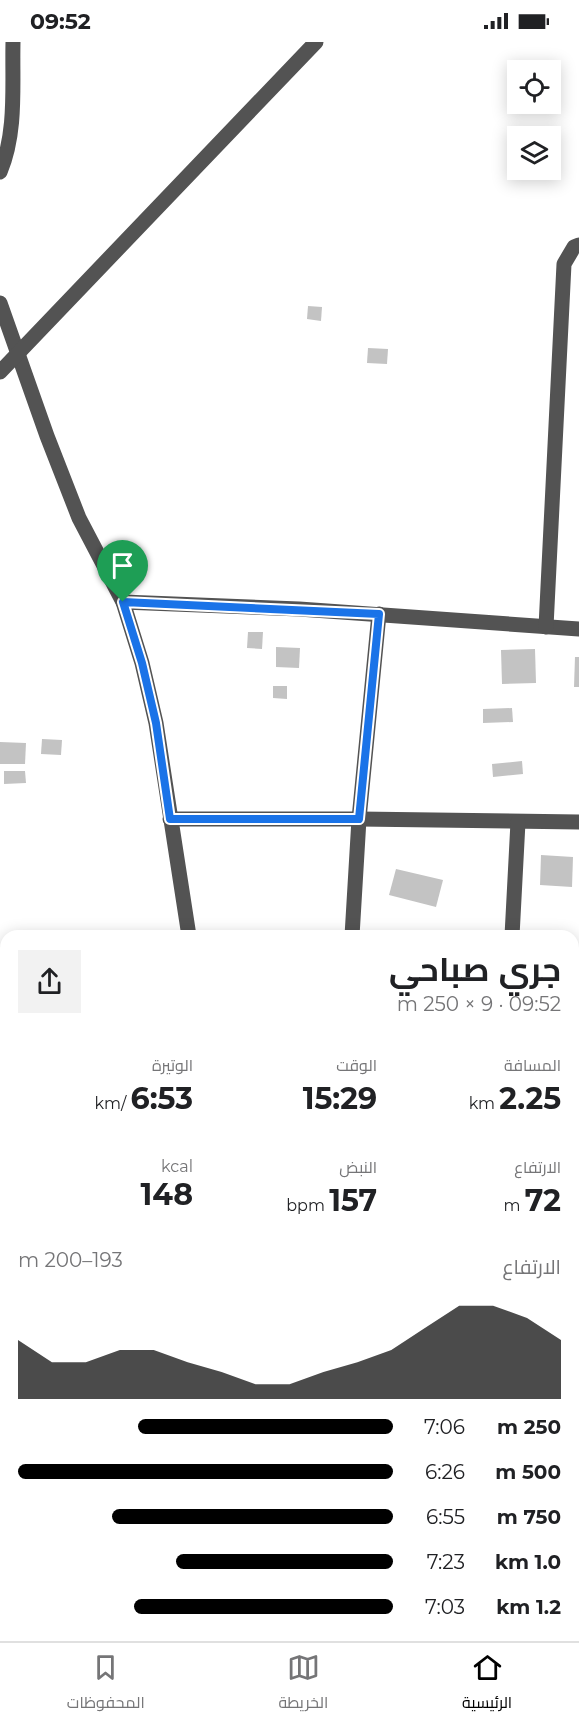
<!DOCTYPE html>
<html lang="ar">
<head>
<meta charset="utf-8">
<style>
	body { margin:0; font-family:Montserrat,Cairo,sans-serif; background:#f2f2f2; color:#202124; direction:rtl; height:100vh; display:flex; flex-direction:column; font-size:22px; white-space:nowrap }
	* { box-sizing:border-box; margin:0 }
	p { font-size:20px; color:#757577 }
	.icon { flex:none; width:33px; height:33px; fill:none; stroke:currentColor; stroke-width:2; stroke-linecap:round; stroke-linejoin:round }
	.map { position:relative; flex:1; overflow:hidden; direction:ltr }
	.details { position:absolute; left:0px; top:888px; width:579px; height:711px; display:flex; flex-direction:column; background:#fff; border-radius:18px 18px 0 0; box-shadow:0 3px 15px #0003; direction:rtl }
	.details>* { flex:none }
	.buttons { position:absolute; left:507px; top:18px; display:grid; gap:12px }
	.buttons a { display:grid; place-items:center; width:54px; height:54px; border-radius:0px; background:#fff; box-shadow:0 3px 15px #0003; font-size:30px }
	.pin { position:absolute; display:grid; place-items:center; width:51px; height:51px; color:#fff; margin:-62px -26px; border-radius:50% 50% 50% 0; rotate:-45deg; box-shadow:0 0 6px #0007 }
	.pin .icon { rotate:45deg }
	.round { display:grid; place-items:center; flex:none; width:63px; height:63px; border-radius:0px; background:#f2f2f2 }
	.head { display:flex; align-items:center; justify-content:space-between; height:102px; padding:0 18px }
	h1 { font-size:33px; font-weight:700; line-height:45px }
	.metrics { display:grid; grid-template-columns:repeat(3,1fr); gap:9px; height:102px; padding:6px 18px }
	.metrics div { display:grid; align-content:center }
	.metrics b { font-size:30px; font-weight:700 }
	.metrics small { font-size:16px; font-weight:400 }
	.metrics p { font-size:16px }
	.chart { height:168px; padding:12px 18px }
	.chart p { display:flex; justify-content:space-between }
	.chart svg { width:100%; height:108px; margin-top:6px; fill:#000; opacity:.7 }
	ul { padding:0 18px; list-style:none; font-size:20px }
	li { display:grid; grid-template-columns:96px 72px 1fr; align-items:center; height:45px }
	li i { height:15px; border-radius:8px; background:#000 }
	.status { display:flex; justify-content:space-between; align-items:center; height:42px; padding:0 30px; background:#fff; direction:ltr }
	.status svg { height:16px; fill:currentColor }
	.tabs { display:flex; justify-content:space-around; align-items:center; height:84px; border-top:2px solid #e0e0e0; background:#fff; font-size:16px; color:#757577 }
	.tabs a { display:grid; justify-items:center; gap:3px }
	.tabs .active { color:#000 }
	.map>svg:first-child { display:block }
</style>
</head>
<body>
<div class="status"><b>09:52</b><svg viewBox="0 0 49 12"><path d="M0 12V9h3v3zM5 12V6h3v6zM10 12V3h3v9zM15 12V0h3v12zM26 1h20v11H26zM47 4h2v5h-2z"/></svg></div>
<div class="map">
<svg width="579" height="1599" viewBox="0 0 579 1599">
	<rect width="100%" height="100%" fill="#fff"/>
	<!-- building -->
	<g fill="#c3c3c3">
		<polygon points="308,264 322,265 321,279 307,277"/>
		<polygon points="368,306 388,307 387,322 367,321"/>
		<polygon points="248,590 263,590 262,607 247,606"/>
		<polygon points="276,605 300,606 299,626 276,625"/>
		<polygon points="535,607 536,641 502,642 501,608"/>
		<polygon points="575,615 579,615 579,645 574,645"/>
		<polygon points="273,644 287,644 287,657 273,656"/>
		<polygon points="512,666 513,680 483,681 483,667"/>
		<polygon points="42,697 62,698 61,713 41,712"/>
		<polygon points="0,700 26,701 25,722 0,722"/>
		<polygon points="522,719 523,732 493,735 492,722"/>
		<polygon points="4,729 25,729 26,741 4,742"/>
		<polygon points="541,813 573,815 572,845 540,843"/>
		<polygon points="396,827 443,838 436,865 389,853"/>
		<polygon points="573,962 576,962 575,992 573,992"/>
		<polygon points="501,1593 517,1593 516,1599 501,1599"/>
		<polygon points="550,1593 566,1593 565,1599 549,1599"/>
	</g>
	<g fill="none" stroke-linecap="round" stroke-linejoin="round">
		<!-- minor -->
		<g stroke="#535353" stroke-width="15">
			<path d="M 0,130 C 17,90 12,43 13,0"/>
			<polyline points="0,261 47,394 79,476 123,560 142,621 156,681 189,894"/>
			<polyline points="0,330 316,0"/>
			<polyline points="123,560 299,567 579,587"/>
			<polyline points="546,585 564,222 574,205 579,203"/>
			<polyline points="170,777 359,777 579,780"/>
			<polyline points="352,894 359,777 379,572"/>
			<polyline points="512,894 518,780"/>
			<polyline points="573,915 579,916"/>
			<polyline points="0,965 6,965"/>
			<polyline points="573,1182 579,1176"/>
			<polyline points="573,1259 579,1260"/>
			<polyline points="6,1593 22,1599"/>
			<polyline points="339,1593 371,1599"/>
			<polyline points="393,1593 394,1599"/>
			<polyline points="110,1599 144,1593"/>
			<polyline points="161,1599 167,1593"/>
		</g>
	</g>
	<g fill="none" stroke-linecap="round" stroke-linejoin="round">
		<!-- route casing -->
		<g stroke="#fff" stroke-width="12">
			<polygon id="route" points="123,560 379,572 359,777 170,777 156,681 142,621"/>
		</g>
		<!-- route -->
		<use href="#route" stroke="#1a73e8" stroke-width="8"/>
	</g>
</svg>
<div class="buttons">
<a><svg class="icon" aria-label="locate" viewBox="0 0 24 24"><circle cx="12" cy="12" r="6"/><path d="M12 2v4M12 18v4M2 12h4M18 12h4"/></svg></a>
<a><svg class="icon" aria-label="layers" viewBox="0 0 24 24"><path d="M12 4l9 5-9 5-9-5zM3 14l9 5 9-5"/></svg></a>
</div>
<div class="pin" style="left:123px;top:560px;background:#1e9e55"><svg class="icon" aria-label="arrive" viewBox="0 0 24 24"><path d="M6 21V4h12l-3 4 3 4H6"/></svg></div>
<section class="details">
<div class="head"><div><h1>جري صباحي</h1><p>09:52 · 9 × 250 m</p></div><a class="round"><svg class="icon" aria-label="share" viewBox="0 0 24 24"><path d="M12 15V3M7 8l5-5 5 5M5 13v7h14v-7"/></svg></a></div>
<div class="metrics">
<div><p>المسافة</p><b>2.25<small> km</small></b></div>
<div><p>الوقت</p><b>15:29</b></div>
<div><p>الوتيرة</p><b>6:53<small> /km</small></b></div>
</div>
<div class="metrics">
<div><p>الارتفاع</p><b>72<small> m</small></b></div>
<div><p>النبض</p><b>157<small> bpm</small></b></div>
<div><p>kcal</p><b>148</b></div>
</div>
<div class="chart"><p><span>الارتفاع</span>193–200 m</p>
<svg viewBox="0 0 160 44" preserveAspectRatio="none"><path d="M0 44V20L10 29L20 29L30 24L40 24L50 29L60 33L70 38L80 38L90 33L100 29L110 24L120 15L130 6L140 6L150 11L160 20V44z"/></svg>
</div>
<ul>
<li><b>250 m</b>7:06<i style="width:68%"></i></li>
<li><b>500 m</b>6:26<i style="width:100%"></i></li>
<li><b>750 m</b>6:55<i style="width:75%"></i></li>
<li><b>1.0 km</b>7:23<i style="width:58%"></i></li>
<li><b>1.2 km</b>7:03<i style="width:69%"></i></li>
</ul>
</section>
</div>
<nav class="tabs">
<a class="active"><svg class="icon" aria-label="home" viewBox="0 0 24 24"><path d="M3 11l9-7 9 7M6 9v11h12V9"/></svg>الرئيسية</a>
<a><svg class="icon" aria-label="map" viewBox="0 0 24 24"><path d="M3 6l6-2 6 2 6-2v14l-6 2-6-2-6 2zM9 4v14M15 6v14"/></svg>الخريطة</a>
<a><svg class="icon" aria-label="saved" viewBox="0 0 24 24"><path d="M7 4h10v16l-5-4-5 4z"/></svg>المحفوظات</a>
</nav>
</body>
</html>
